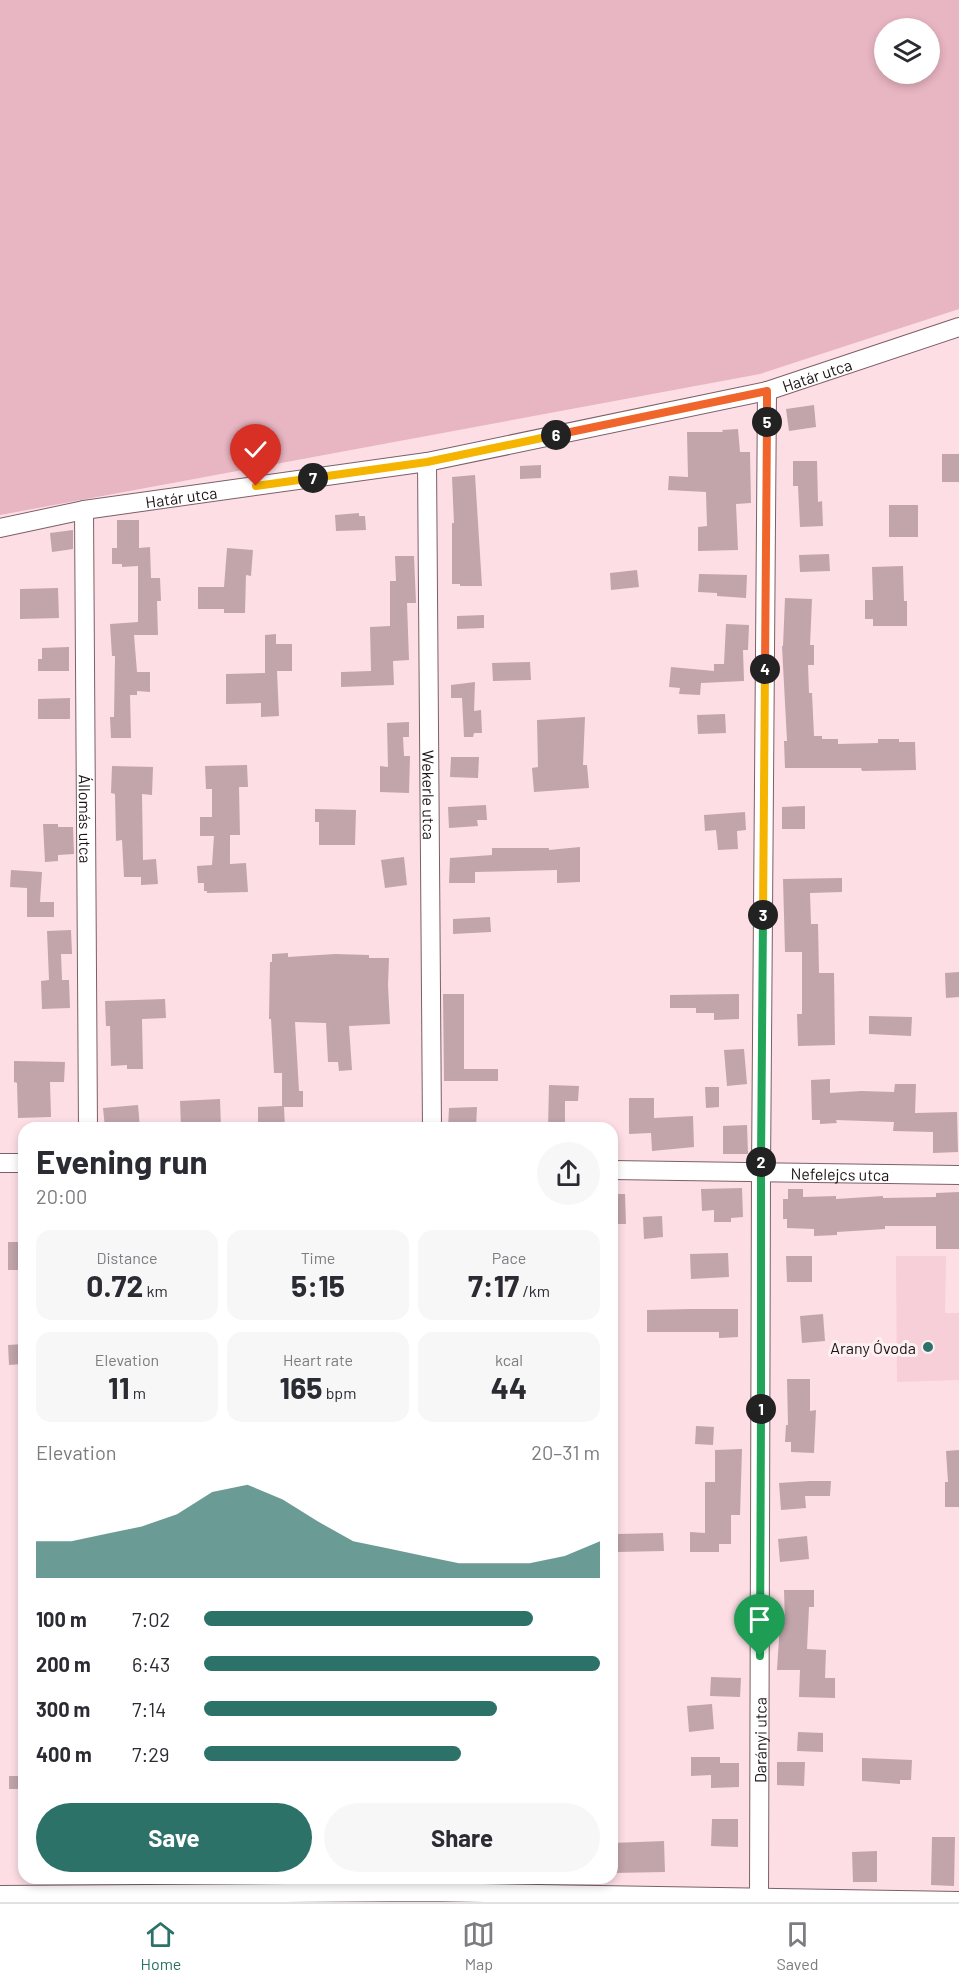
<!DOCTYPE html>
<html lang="en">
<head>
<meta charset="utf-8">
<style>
	body { margin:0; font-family:Barlow,sans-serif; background:#f7f7f7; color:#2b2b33; height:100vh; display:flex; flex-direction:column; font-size:22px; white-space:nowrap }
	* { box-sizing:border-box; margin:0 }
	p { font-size:20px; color:#7c7c81 }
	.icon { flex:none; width:33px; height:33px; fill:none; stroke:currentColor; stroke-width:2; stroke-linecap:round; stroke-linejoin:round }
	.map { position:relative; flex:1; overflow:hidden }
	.drawer { position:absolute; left:18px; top:1122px; width:600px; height:762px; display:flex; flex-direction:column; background:#fff; border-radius:18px; box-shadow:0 3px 9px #0003 }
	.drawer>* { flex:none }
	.controls { position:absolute; left:874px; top:18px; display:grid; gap:12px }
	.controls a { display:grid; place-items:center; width:66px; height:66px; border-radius:50%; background:#fff; box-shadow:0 3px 9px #0003; font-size:30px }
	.pin { position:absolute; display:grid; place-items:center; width:51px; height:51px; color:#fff; margin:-62px -26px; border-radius:50% 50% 50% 0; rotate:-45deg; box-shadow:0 0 6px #0007 }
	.pin .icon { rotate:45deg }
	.km { position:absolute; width:30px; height:30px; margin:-15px; border-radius:50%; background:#222; color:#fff; font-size:16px; line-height:30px; text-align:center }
	.round { display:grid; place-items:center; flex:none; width:63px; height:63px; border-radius:32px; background:#f7f7f7 }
	.head { display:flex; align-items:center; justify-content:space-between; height:102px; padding:0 18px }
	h1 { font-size:33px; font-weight:700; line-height:45px }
	.stats { display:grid; grid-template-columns:repeat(3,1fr); gap:9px; height:102px; padding:6px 18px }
	.stats div { display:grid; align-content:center; border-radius:15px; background:#f7f7f7; text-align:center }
	.stats b { font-size:30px; font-weight:700 }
	.stats small { font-size:16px; font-weight:400 }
	.stats p { font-size:16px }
	.chart { height:168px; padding:12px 18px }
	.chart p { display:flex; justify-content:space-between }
	.chart svg { width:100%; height:108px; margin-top:6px; fill:#2c7268; opacity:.7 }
	.action { display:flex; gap:12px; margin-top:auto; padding:12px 18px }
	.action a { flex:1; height:69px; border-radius:36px; background:#2c7268; color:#fff; font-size:24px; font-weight:700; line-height:69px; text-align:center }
	.action a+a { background:#f7f7f7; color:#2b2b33 }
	ul { padding:0 18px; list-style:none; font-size:20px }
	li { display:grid; grid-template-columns:96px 72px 1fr; align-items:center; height:45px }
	li i { height:15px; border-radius:8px; background:#2c7268 }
	.dock { display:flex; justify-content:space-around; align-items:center; height:84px; border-top:2px solid #e1e1e2; background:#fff; font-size:16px; color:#7c7c81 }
	.dock a { display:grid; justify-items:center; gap:3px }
	.dock .active { color:#2c7268 }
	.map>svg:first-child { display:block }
</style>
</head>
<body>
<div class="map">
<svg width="959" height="1902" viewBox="0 0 959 1902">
	<rect width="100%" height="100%" fill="#fddee5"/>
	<!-- built -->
	<polygon fill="#f6cfd8" points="896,1256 946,1256 945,1313 959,1313 959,1380 897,1382"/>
	<!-- green -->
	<path fill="#e8b5c2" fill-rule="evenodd" d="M 0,0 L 959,0 L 959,309 L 760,374 L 0,515 ZM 885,28 L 930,28 L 930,74 L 885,74 Z"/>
	<!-- building -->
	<g fill="#c2a4ab">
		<polygon points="814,405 816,427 789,431 786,409"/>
		<polygon points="738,429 740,452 750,452 751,503 736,504 738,550 698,551 698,527 707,526 706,492 668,490 669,476 688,477 687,432 723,432 722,430"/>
		<rect x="942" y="454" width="17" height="28"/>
		<polygon points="793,461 817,461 818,502 822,501 823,526 800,527 798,486 793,486"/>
		<polygon points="541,465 541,478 520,479 520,466"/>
		<polygon points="475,475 482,586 460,586 460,584 452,584 452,523 454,523 452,477"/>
		<rect x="889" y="505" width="29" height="32"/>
		<polygon points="359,513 359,516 365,516 366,530 336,531 335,515"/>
		<polygon points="117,520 139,520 139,548 150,547 151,578 160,578 161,601 157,601 158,635 134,635 137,672 150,672 150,692 137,691 137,695 130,695 131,738 111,738 110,717 114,717 115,656 112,656 110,624 138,622 138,566 122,567 122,564 112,564 112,548 117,548"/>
		<polygon points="73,530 73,549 52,552 50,533"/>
		<polygon points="227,548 253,550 251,576 246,575 245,613 224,613 224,609 198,609 198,587 224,587"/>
		<polygon points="829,554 830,571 800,572 799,555"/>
		<polygon points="395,556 414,556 416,603 407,603 409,660 393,661 394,685 341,687 341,672 371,671 370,627 390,626 390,581 396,581"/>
		<polygon points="903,566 904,601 907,601 907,626 873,626 873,619 865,619 865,600 873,600 872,567"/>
		<polygon points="637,570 639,587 611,590 610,573"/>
		<polygon points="699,574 747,575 746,598 717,596 717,593 698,592"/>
		<polygon points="58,588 59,618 20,619 20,589"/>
		<polygon points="785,598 812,599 810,645 814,645 814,665 808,665 809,693 812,693 814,736 822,736 822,739 838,739 838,744 878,743 878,739 899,739 899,742 915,742 916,770 862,771 861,768 785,768 784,741 787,741 782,646 783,646"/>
		<polygon points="484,615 484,628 457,629 457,616"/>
		<polygon points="726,624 749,625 748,650 743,650 744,681 701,683 700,695 679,694 680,688 669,687 671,667 714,671 714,664 724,664"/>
		<polygon points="276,634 276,644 292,644 292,671 277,671 279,716 261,717 261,703 226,704 226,674 265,673 265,635"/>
		<polygon points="69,647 69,671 38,671 38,659 42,659 42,648"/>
		<polygon points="530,662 531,680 493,681 492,663"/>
		<polygon points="475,682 474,711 481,710 482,733 474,733 473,737 464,737 462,698 451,698 451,685"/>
		<polygon points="70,698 70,719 38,719 38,699"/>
		<polygon points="725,714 726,733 698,734 697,715"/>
		<polygon points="585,717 583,765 587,765 589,788 534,792 532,768 538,767 537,720"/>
		<polygon points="409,722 409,737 403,737 404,756 410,756 409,793 380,792 380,766 388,767 387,723"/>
		<polygon points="451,757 479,757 478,778 450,777"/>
		<polygon points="247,765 248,787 239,787 240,835 230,835 230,864 246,863 248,892 207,893 207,891 204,891 204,883 198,883 197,866 212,865 214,836 200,836 200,817 212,817 212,789 206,789 205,766"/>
		<polygon points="112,766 153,767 152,795 142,794 143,860 156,859 158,884 141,885 141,877 124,877 122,840 116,841 115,794 111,793"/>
		<polygon points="486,805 487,820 477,820 478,826 449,828 448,807"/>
		<polygon points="805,806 805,829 782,829 782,807"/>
		<polygon points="315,809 356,810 355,845 319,845 319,822 315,822"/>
		<polygon points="745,812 746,830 737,831 738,849 718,850 716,830 705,831 704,815"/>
		<polygon points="43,824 58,824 58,827 73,827 74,854 58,855 58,861 45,862"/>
		<polygon points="580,847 580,882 557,883 557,870 475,872 475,883 449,883 450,858 492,855 492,848 549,848 549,850"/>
		<polygon points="404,857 407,885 385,888 381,860"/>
		<polygon points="11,870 42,872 40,902 54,902 54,917 27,917 27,888 10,887"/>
		<polygon points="842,878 842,892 810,893 811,924 818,924 819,973 834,973 835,1045 798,1046 797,1014 802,1014 802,952 785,952 783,879"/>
		<polygon points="490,917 491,932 453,934 453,919"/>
		<polygon points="71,930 72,954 61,954 62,980 69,980 70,1008 42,1009 41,981 49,980 47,931"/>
		<polygon points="288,953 288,957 335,954 369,955 369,958 389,958 388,985 390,1024 349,1026 352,1070 339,1071 338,1062 328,1062 326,1023 295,1022 299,1091 303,1091 303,1107 284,1107 285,1128 258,1128 258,1107 282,1106 282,1073 274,1073 271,1019 269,1019 270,962 272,962 272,954"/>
		<polygon points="959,972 959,997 946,998 945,973"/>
		<polygon points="443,994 464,994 464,1069 498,1069 498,1081 444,1081"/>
		<polygon points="739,994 739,1019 714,1020 714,1013 696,1013 696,1008 670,1008 670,995"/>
		<polygon points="165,999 166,1018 142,1019 143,1069 127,1069 127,1065 111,1066 110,1026 106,1026 105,1001"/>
		<polygon points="869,1016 912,1017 911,1036 869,1034"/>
		<polygon points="744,1049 747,1084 727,1086 724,1050"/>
		<polygon points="14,1061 65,1062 64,1082 50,1082 51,1117 18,1118 17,1083 14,1082"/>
		<polygon points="830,1079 830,1093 861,1091 894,1092 895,1084 916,1084 915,1113 957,1112 958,1152 933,1153 933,1132 893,1131 894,1122 836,1120 837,1123 820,1124 820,1120 812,1120 811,1080"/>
		<polygon points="549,1085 579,1086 578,1101 565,1101 565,1128 548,1128"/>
		<polygon points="705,1087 719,1087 719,1107 706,1108"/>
		<polygon points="629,1098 654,1098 654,1118 693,1116 694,1147 652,1151 651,1133 629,1134"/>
		<polygon points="220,1099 221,1128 181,1128 180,1101"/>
		<polygon points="138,1105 140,1128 105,1128 103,1108"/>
		<polygon points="477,1107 476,1128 448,1128 449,1108"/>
		<polygon points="747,1125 748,1154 723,1154 723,1126"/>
		<polygon points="742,1188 743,1217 731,1218 731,1222 714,1222 714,1210 702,1211 701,1189"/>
		<polygon points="788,1189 803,1189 803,1197 836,1196 836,1199 883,1196 883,1198 936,1197 936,1193 959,1192 959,1249 936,1249 936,1226 885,1226 885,1229 837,1232 837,1235 814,1236 814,1229 787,1228 787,1219 783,1219 783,1199 788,1199"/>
		<polygon points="612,1194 625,1194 626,1224 612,1224"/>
		<polygon points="662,1216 663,1237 644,1239 643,1217"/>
		<rect x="8" y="1242" width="16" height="28"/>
		<polygon points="728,1253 729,1277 691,1279 690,1254"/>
		<polygon points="786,1256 812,1256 812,1282 787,1282"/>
		<polygon points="692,1309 738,1309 738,1337 719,1338 719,1332 647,1332 647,1310"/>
		<polygon points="823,1314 825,1341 802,1343 800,1316"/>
		<polygon points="24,1344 23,1364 9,1365 8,1345"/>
		<polygon points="787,1379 810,1379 810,1411 816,1410 814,1453 791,1452 791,1442 785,1442 786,1425 788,1425"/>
		<polygon points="696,1426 714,1427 713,1445 695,1444"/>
		<polygon points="742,1449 740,1515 731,1515 731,1544 719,1544 719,1552 690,1552 690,1532 705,1533 705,1482 715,1482 715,1450"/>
		<polygon points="959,1450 959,1507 945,1507 945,1482 948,1482 946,1451"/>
		<polygon points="809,1481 831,1481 830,1496 805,1496 806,1508 781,1510 779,1483"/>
		<polygon points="663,1533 664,1551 617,1552 617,1534"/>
		<polygon points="807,1536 809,1559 780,1562 778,1539"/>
		<polygon points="784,1590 814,1590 814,1607 809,1607 807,1649 826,1650 825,1678 835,1678 835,1698 799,1697 800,1670 777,1670 780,1622 785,1622"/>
		<polygon points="711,1677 741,1678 740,1697 710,1696"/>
		<polygon points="712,1704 714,1729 689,1732 687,1706"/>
		<polygon points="798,1732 823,1733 823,1752 797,1751"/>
		<polygon points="691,1757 720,1757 720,1763 739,1763 739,1787 711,1788 711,1775 691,1776"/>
		<polygon points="862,1758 912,1760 911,1780 900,1780 900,1784 862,1781"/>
		<polygon points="777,1762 805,1762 804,1786 777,1785"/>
		<rect x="9" y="1776" width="15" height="13"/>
		<polygon points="712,1819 738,1819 738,1847 711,1846"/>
		<polygon points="932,1837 955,1837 954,1886 931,1885"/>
		<polygon points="664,1841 665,1872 612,1873 612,1843"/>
		<polygon points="877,1851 877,1882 853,1882 852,1852"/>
	</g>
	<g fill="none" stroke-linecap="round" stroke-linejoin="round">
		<!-- minor casing -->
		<g stroke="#7b6067" stroke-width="20">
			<g id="minor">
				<path id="s1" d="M 427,462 L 432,1128"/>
				<path id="s2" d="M 84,510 L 88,1128"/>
				<path id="s3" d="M 0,528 L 84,510 L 427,462 L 767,391 L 959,327"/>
				<polyline points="0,1163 24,1163"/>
				<path id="s4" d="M 612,1170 L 959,1175"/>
				<polyline points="0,1895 426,1892 959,1901"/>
				<path id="s5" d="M 759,1902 L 761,1172 L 767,391"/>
			</g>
		</g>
		<!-- minor -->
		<use href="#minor" stroke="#fff" stroke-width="18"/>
	</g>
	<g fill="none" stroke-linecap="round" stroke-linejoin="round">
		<!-- split-1 casing -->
		<g stroke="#fff" stroke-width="12">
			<polyline id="split-1" points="760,1656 761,1409"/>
		</g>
		<!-- split-2 casing -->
		<g stroke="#fff" stroke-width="12">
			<polyline id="split-2" points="761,1409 761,1162"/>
		</g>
		<!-- split-3 casing -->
		<g stroke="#fff" stroke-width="12">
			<polyline id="split-3" points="761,1162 763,915"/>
		</g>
		<!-- split-4 casing -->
		<g stroke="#fff" stroke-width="12">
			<polyline id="split-4" points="763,915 765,669"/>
		</g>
		<!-- split-5 casing -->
		<g stroke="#fff" stroke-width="12">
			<polyline id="split-5" points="765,669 767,422"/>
		</g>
		<!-- split-6 casing -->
		<g stroke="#fff" stroke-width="12">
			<polyline id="split-6" points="556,435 767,391 767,422"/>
		</g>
		<!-- split-7 casing -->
		<g stroke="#fff" stroke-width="12">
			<polyline id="split-7" points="313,478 427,462 556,435"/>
		</g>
		<!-- split-8 casing -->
		<g stroke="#fff" stroke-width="12">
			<polyline id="split-8" points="256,486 313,478"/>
		</g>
		<!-- split-1 -->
		<use href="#split-1" stroke="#22a559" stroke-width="8"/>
		<!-- split-2 -->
		<use href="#split-2" stroke="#22a559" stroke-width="8"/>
		<!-- split-3 -->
		<use href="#split-3" stroke="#22a559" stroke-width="8"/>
		<!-- split-4 -->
		<use href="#split-4" stroke="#f5b400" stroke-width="8"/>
		<!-- split-5 -->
		<use href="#split-5" stroke="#f0652b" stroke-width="8"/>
		<!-- split-6 -->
		<use href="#split-6" stroke="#f0652b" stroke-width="8"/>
		<!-- split-7 -->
		<use href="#split-7" stroke="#f5b400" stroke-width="8"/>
		<!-- split-8 -->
		<use href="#split-8" stroke="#f5b400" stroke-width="8"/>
	</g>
	<!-- markers -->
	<circle fill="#2c7268" stroke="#fdf0f3" stroke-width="2" cx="928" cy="1347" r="6"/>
	<g text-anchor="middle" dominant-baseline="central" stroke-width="6" stroke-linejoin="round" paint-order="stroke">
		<!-- street labels -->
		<g font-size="16" fill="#1c1214" stroke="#fdf0f3">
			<text stroke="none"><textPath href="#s3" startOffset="832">Határ utca</textPath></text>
			<text stroke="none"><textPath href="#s3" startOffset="184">Határ utca</textPath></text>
			<text stroke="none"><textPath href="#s1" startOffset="333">Wekerle utca</textPath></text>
			<text stroke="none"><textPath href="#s2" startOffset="309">Állomás utca</textPath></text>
			<text stroke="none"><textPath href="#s4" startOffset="228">Nefelejcs utca</textPath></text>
			<text stroke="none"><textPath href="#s5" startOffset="162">Darányi utca</textPath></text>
		</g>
		<!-- poi labels -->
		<g font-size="16" fill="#1c1214" stroke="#fdf0f3" text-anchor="end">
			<text x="916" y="1347">Arany Óvoda</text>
		</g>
	</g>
</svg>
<div class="controls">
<a><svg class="icon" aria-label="layers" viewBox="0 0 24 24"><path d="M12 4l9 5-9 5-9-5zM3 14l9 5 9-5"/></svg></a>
</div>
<div class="pin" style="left:760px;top:1656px;background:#1e9e55"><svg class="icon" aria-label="arrive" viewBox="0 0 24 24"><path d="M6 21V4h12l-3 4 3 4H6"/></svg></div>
<div class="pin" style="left:256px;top:486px;background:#d93025"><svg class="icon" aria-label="check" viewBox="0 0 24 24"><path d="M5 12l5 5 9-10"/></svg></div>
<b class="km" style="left:761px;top:1409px">1</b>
<b class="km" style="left:761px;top:1162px">2</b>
<b class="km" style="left:763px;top:915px">3</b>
<b class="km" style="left:765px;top:669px">4</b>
<b class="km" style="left:767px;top:422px">5</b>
<b class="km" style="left:556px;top:435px">6</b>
<b class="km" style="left:313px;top:478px">7</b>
<section class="drawer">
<div class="head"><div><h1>Evening run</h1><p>20:00</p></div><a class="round"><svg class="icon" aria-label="share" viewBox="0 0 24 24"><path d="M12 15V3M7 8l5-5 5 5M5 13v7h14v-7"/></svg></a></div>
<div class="stats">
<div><p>Distance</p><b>0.72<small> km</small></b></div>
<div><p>Time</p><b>5:15</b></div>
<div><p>Pace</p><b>7:17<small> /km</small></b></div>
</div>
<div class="stats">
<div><p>Elevation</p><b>11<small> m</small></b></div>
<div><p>Heart rate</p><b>165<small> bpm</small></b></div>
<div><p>kcal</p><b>44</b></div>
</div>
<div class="chart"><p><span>Elevation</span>20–31 m</p>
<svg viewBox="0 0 160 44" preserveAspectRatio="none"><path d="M0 44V29L10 29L20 26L30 23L40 18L50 9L60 6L70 12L80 21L90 29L100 32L110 35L120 38L130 38L140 38L150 35L160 29V44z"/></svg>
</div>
<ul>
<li><b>100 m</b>7:02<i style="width:83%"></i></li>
<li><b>200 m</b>6:43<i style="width:100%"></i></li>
<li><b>300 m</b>7:14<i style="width:74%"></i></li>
<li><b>400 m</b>7:29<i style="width:65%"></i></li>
</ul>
<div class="action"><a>Save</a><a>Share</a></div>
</section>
</div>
<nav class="dock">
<a class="active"><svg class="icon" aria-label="home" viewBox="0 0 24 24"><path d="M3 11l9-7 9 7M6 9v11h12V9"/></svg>Home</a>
<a><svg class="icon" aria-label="map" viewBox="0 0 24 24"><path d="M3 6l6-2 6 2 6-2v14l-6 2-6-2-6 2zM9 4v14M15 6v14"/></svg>Map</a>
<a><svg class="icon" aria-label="saved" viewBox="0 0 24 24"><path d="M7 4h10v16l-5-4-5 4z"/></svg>Saved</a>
</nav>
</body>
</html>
